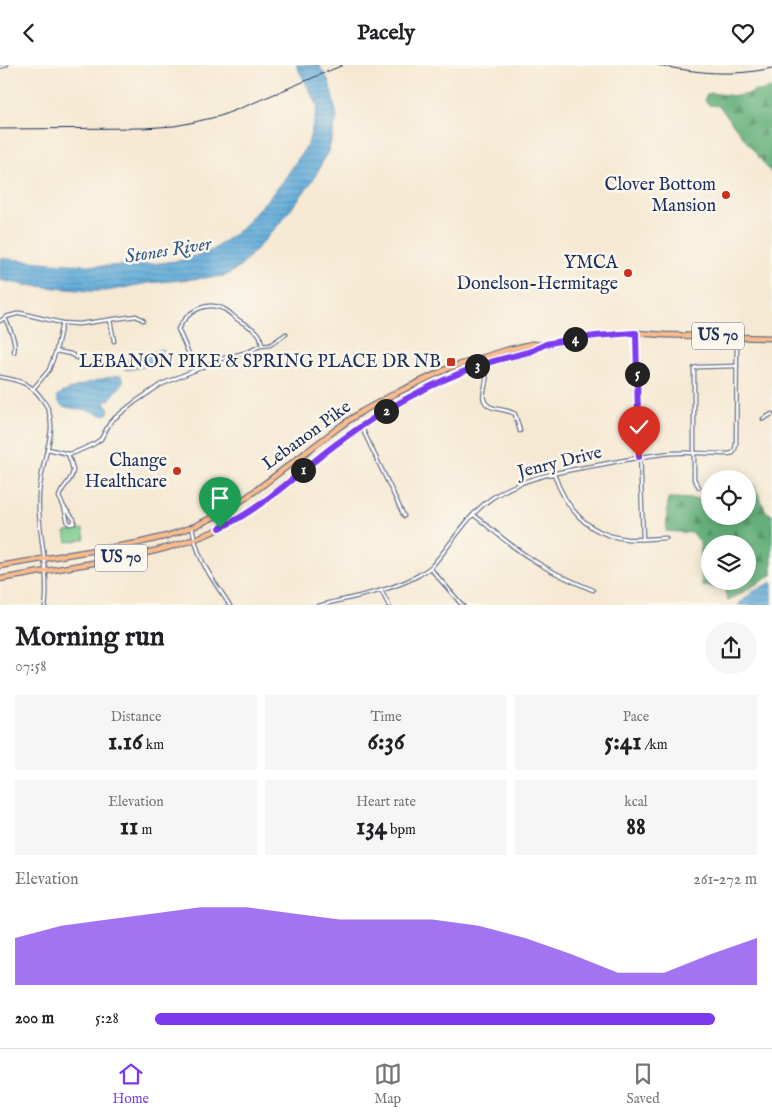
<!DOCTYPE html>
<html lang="en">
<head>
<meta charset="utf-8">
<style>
	body { margin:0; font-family:"IM FELL English",serif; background:#f6f6f6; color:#202124; height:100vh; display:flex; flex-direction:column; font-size:19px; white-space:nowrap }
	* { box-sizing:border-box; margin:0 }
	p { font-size:16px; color:#757577 }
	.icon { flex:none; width:28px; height:28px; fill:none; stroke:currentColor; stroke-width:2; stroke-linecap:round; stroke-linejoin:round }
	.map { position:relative; height:540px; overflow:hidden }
	.details { display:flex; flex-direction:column; background:#fff; flex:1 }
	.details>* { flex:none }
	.tools { position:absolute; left:701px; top:405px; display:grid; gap:10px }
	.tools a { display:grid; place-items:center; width:55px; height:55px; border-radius:50%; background:#fff; box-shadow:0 2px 12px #0003; font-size:25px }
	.pin { position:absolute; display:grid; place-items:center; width:42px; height:42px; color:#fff; margin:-51px -21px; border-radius:50% 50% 50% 0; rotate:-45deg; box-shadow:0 0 5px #0007 }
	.pin .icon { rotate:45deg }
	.km { position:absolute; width:25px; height:25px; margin:-12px; border-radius:50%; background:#222; color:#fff; font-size:14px; line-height:25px; text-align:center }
	.round { display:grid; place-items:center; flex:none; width:52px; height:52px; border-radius:26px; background:#f6f6f6 }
	.headline { display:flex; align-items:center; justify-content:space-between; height:85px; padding:0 15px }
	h1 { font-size:28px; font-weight:800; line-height:38px }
	.metrics { display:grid; grid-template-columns:repeat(3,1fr); gap:8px; height:85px; padding:5px 15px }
	.metrics div { display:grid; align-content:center; border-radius:0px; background:#f6f6f6; text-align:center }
	.metrics b { font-size:25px; font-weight:800 }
	.metrics small { font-size:14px; font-weight:400 }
	.metrics p { font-size:14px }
	.chart { height:140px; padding:10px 15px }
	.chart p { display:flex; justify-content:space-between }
	.chart svg { width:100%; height:90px; margin-top:5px; fill:#7c3aed; opacity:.7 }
	ul { padding:0 15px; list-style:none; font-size:16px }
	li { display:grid; grid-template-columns:80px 60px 1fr; align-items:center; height:38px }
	li i { height:12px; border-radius:6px; background:#7c3aed }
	header { display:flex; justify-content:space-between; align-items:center; height:65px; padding:0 15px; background:#fff; font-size:22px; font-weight:800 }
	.dock { display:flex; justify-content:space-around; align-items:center; height:70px; border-top:1px solid #e0e0e0; background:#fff; font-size:14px; color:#757577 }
	.dock a { display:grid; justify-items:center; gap:2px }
	.dock .active { color:#7c3aed }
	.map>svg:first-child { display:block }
</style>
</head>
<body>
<header><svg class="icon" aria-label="back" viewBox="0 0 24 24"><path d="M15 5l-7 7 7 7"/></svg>Pacely<svg class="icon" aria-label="heart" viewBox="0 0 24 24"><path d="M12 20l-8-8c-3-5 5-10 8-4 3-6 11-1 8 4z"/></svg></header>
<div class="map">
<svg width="772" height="541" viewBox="0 0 772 541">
	<defs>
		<pattern id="forest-firs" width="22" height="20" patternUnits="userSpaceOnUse" patternTransform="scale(1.25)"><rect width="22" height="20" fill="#65b07a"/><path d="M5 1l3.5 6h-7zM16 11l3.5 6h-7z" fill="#529067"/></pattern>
		<pattern id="park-crowns" width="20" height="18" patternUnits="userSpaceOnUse" patternTransform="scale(1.25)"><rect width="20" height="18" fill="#7ccd8f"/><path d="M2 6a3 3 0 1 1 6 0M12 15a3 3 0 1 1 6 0" fill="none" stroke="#6bb07e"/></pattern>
		<pattern id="water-rules" width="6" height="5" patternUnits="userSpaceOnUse" patternTransform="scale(1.25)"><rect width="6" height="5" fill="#61abd9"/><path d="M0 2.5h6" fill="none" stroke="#4f8cb3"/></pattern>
	</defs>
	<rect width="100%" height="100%" fill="#fbf7ec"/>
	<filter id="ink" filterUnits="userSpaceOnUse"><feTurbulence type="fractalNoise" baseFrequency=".02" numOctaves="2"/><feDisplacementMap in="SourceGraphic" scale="10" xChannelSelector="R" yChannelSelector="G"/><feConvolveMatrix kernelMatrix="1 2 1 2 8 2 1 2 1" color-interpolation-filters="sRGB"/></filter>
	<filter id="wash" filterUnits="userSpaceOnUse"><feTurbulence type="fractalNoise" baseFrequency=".0096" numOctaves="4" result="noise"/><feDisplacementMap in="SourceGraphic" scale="20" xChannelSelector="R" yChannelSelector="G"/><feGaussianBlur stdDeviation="1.12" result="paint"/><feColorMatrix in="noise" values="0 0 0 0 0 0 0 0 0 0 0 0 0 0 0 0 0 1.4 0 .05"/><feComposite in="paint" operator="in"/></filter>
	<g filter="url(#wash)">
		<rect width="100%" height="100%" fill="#f5e9d3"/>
		<!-- forest -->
		<g fill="url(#forest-firs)" stroke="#40706c" fill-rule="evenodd">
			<polygon points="772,22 772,109 719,41 709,40 705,35 706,30 711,28 736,31 753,28 753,26 763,26"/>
			<path d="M 748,418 L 754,420 L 766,446 L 772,450 L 772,510 L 728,536 L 724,524 L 702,521 L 700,477 L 693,468 L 666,466 L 668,433 L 707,434 L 710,430 L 710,451 L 748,451 ZM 710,479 L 748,479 L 748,516 L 710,516 Z"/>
		</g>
		<!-- park -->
		<polygon fill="url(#park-crowns)" stroke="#4c7e76" points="83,464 85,474 67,477 65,467"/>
		<!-- water -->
		<g fill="url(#water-rules)" stroke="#3e6d9c">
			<polygon points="296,0 319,0 329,16 337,52 329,84 313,115 281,157 240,202 225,211 148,218 107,226 89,226 25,220 0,215 0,193 52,198 106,201 153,199 183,195 213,185 242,163 281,119 308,79 318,41"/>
			<path d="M 161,284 L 165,286 L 166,292 C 156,301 139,303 126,305 L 123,301 L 123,299 L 128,296 Z"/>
			<path d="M 120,310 L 123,312 L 123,318 L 110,334 L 105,337 C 106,340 110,344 108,348 C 104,353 94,346 89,345 C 79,343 55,346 58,330 C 77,320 99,314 120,310 Z"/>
			<polygon points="772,517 772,540 738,540 754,526"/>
		</g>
	</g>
	<g filter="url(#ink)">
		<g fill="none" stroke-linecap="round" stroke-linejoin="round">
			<!-- street casing -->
			<g stroke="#677087" stroke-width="5">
				<g id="street">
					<polyline points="0,2 6,0"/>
					<path d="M 5,253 C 9,263 17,276 14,287"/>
					<polyline points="110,255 114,276"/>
					<polyline points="0,256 6,252 20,248 62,258 79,259 136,251 143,255"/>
					<polyline points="636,268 643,474"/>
					<polyline points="56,286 71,289 77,293"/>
					<path d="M 484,300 C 486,306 487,310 486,316 C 485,325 479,334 489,341 C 495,345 507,344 515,349 L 520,366"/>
					<path d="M 196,305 L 178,264 C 187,247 205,235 224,244 C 229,247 233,251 237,254 C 244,259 251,262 257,267 L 260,271 L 262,280"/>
					<path d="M 0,312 C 18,315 31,318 42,334 C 44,337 47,341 48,344 C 54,360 50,373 46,389 C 43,402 40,416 39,430 C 37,457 45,487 46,514 C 46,523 47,532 45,541"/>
					<polyline points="33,324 49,305 56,286 62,258"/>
					<polyline points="763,354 772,349"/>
					<polyline points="361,361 404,451"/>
					<polyline points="48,384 68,389 74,388 94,379 101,374 111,356 135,337 160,320 221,294 248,287 260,281 270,280 286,269"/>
					<path d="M 554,409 C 566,444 588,470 627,474 C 640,475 653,473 666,473"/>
					<polyline points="699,422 694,414 694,303 699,302 737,301"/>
					<path d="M 64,442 L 74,454 L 74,458 L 71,459 L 68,458 L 64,442 L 59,432 C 61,422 73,416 73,405 C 72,400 70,394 68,389"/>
					<path d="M 474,450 C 492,464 510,481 530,493 C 549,506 571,516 593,525"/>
					<path d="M 192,462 C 195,479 200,495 210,510 C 216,521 224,530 230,541"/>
					<polyline points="430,503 463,541"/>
					<polyline points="381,525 389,541"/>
					<path d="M 318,541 C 350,532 390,527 419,510 C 423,507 428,505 432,501 C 452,479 467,450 492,433 C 524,411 566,406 604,399 C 627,395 651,389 675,388 C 693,387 711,389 728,389 L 733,388 L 735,384 L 736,379 L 737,272"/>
				</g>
			</g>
			<!-- primary casing -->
			<g stroke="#677087" stroke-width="7">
				<g id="primary">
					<polyline points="0,501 138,478 167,471 195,461 222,448 247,432 342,360 361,347 394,329 449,303 507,285 532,279 543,280 600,271 636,268 665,270 772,273"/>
					<path d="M 0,514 C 31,509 62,503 93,498 C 139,490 185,482 227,460 C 252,447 273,429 295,412 C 328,385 362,358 400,337 C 426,323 454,310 482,300 C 501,293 527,291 543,280"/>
				</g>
			</g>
			<!-- street -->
			<use href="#street" stroke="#fff" stroke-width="2.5"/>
			<!-- primary -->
			<use href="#primary" stroke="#fabb8c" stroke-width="4.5"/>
			<!-- rail -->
			<g stroke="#1b2f5e" stroke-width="1">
				<path d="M 657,0 C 697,8 732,12 772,3"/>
				<polyline points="0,64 144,63 174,61 190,58 220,51 246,41 343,0"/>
			</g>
		</g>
	</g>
	<g fill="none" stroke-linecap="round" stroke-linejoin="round" filter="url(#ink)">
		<!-- route casing -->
		<g stroke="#fff" stroke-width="10">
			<path id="route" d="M 220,463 C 264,443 299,406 339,377 C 382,345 431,318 481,300 C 498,294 515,291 532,286 C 537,284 541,281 546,279 C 575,272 606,270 636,268 L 639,392"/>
		</g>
		<!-- route -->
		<use href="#route" stroke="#7c3aed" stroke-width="6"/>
	</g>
	<!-- markers -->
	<g fill="#c8321e" stroke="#fbf7ec" stroke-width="2">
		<circle cx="726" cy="130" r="5"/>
		<circle cx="628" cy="208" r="5"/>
		<rect x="446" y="292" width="10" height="10" rx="2.5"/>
		<circle cx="177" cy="406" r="5"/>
	</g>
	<g text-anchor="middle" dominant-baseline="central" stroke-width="5" stroke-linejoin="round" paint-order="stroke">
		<!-- shield labels -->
		<g fill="#fbf7ec" stroke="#5e6b89" stroke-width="1">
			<rect x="692" y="257.5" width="52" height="27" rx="4"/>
			<rect x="95" y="479.5" width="52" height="27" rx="4"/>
		</g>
		<g font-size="16" font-weight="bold" fill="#1b2f5e">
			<text x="718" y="271">US 70</text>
			<text x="121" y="493">US 70</text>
		</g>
		<!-- poi labels -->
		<g font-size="18" fill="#1b2f5e" stroke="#fbf7ec" text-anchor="end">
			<text x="716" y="120">Clover Bottom<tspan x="716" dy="21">Mansion</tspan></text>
			<text x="618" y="198">YMCA<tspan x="618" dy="21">Donelson-Hermitage</tspan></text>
			<text x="441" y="297">LEBANON PIKE &amp; SPRING PLACE DR NB</text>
			<text x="167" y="396">Change<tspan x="167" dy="21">Healthcare</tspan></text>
		</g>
		<!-- street labels -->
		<g font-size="18" fill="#1b2f5e" stroke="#fbf7ec">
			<text transform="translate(307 371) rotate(-36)">Lebanon Pike</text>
			<text transform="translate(560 398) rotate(-14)">Jenry Drive</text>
		</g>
		<!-- water labels -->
		<g font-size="19" font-style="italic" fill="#345a89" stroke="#fbf7ec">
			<text transform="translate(168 186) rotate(-9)">Stones River</text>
		</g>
	</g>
</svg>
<div class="tools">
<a><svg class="icon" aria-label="locate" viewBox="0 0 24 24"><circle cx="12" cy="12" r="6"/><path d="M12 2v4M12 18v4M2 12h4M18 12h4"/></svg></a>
<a><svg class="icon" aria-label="layers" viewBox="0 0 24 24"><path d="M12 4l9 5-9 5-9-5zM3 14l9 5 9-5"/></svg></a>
</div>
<div class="pin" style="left:220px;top:463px;background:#1e9e55"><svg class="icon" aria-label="arrive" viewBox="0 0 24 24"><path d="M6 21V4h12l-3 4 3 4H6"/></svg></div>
<div class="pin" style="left:639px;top:392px;background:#d93025"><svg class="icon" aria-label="check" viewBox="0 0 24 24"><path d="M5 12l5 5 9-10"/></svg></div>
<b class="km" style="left:303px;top:405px">1</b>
<b class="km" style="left:386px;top:346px">2</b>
<b class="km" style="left:477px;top:301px">3</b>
<b class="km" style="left:575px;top:274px">4</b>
<b class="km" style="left:637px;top:309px">5</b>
</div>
<section class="details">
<div class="headline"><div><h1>Morning run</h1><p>07:58</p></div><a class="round"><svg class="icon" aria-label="share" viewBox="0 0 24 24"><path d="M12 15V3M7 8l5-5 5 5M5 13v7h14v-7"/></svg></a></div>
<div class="metrics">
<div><p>Distance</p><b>1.16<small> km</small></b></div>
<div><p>Time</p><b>6:36</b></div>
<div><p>Pace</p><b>5:41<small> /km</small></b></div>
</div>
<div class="metrics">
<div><p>Elevation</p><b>11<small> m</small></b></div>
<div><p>Heart rate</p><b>134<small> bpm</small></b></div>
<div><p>kcal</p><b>88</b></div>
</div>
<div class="chart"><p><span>Elevation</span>261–272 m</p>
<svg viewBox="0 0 160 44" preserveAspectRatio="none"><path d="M0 44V21L10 15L20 12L30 9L40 6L50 6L60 9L70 12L80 12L90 12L100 15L110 21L120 29L130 38L140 38L150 29L160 21V44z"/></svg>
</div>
<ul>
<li><b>200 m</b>5:28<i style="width:93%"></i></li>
</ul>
</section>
<nav class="dock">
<a class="active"><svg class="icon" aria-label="home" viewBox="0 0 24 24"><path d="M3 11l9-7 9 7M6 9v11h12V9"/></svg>Home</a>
<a><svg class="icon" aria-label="map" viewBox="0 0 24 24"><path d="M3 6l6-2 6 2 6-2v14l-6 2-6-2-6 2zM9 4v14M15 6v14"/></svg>Map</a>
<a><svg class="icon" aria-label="saved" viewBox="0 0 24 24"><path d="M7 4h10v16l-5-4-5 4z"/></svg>Saved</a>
</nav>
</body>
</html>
